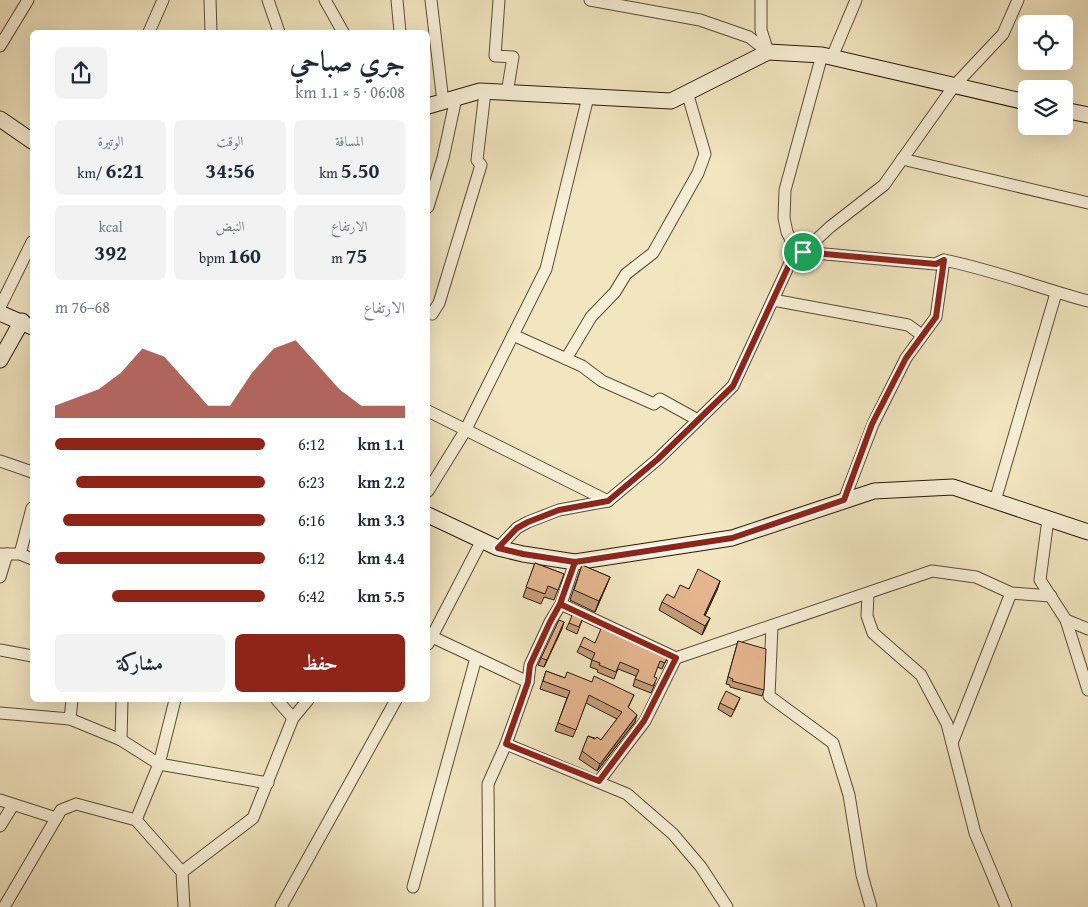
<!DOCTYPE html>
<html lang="ar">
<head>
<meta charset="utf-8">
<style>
	body { margin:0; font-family:"Gentium Book Plus",Amiri,serif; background:#f2f2f3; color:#1f2937; direction:rtl; height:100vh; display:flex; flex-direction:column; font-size:19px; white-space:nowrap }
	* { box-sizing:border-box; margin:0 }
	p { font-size:16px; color:#747a83 }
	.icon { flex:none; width:28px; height:28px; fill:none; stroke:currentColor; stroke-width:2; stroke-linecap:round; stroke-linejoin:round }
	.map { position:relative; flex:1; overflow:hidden; direction:ltr }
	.sheet { position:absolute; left:30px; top:30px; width:400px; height:672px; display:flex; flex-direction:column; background:#fff; border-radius:8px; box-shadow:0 5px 20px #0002; direction:rtl }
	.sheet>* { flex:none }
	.tools { position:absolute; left:1018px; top:15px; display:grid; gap:10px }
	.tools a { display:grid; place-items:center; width:55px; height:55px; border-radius:8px; background:#fff; box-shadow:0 5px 20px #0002; font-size:25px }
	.pin { position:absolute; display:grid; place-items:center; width:42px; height:42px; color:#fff; margin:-21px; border:2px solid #fff; border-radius:50%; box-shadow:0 1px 5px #0007 }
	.round { display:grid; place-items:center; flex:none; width:52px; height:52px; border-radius:8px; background:#f2f2f3 }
	.head { display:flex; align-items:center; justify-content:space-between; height:85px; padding:0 25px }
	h1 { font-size:28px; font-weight:700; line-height:38px }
	.figures { display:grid; grid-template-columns:repeat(3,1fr); gap:8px; height:85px; padding:5px 25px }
	.figures div { display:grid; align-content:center; border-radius:8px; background:#f2f2f3; text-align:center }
	.figures b { font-size:21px; font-weight:700 }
	.figures small { font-size:14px; font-weight:400 }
	.figures p { font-size:14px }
	.chart { height:140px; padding:10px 25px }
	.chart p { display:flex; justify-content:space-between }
	.chart svg { width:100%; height:90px; margin-top:5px; fill:#8f2418; opacity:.7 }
	.cta { display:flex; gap:10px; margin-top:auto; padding:10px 25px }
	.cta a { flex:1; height:58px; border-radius:8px; background:#8f2418; color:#fff; font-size:20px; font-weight:700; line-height:58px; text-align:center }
	.cta a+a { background:#f2f2f3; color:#1f2937 }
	ul { padding:0 25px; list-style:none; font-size:16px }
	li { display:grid; grid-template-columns:80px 60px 1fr; align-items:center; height:38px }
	li i { height:12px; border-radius:6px; background:#8f2418 }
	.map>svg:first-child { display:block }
</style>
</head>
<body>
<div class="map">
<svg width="1088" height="907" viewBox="0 0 1088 907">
	<rect width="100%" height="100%" fill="#f2e6c1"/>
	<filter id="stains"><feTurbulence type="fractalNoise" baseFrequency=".004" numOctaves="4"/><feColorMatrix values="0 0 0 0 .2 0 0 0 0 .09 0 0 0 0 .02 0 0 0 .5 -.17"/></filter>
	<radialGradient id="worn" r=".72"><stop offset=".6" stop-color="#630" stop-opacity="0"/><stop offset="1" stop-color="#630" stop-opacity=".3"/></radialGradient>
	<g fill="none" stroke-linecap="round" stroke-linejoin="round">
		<!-- street casing -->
		<g stroke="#5d4c34" stroke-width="13">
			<g id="street">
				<polyline points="210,0 211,32"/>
				<polyline points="268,0 279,32"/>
				<polyline points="325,0 343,32"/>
				<polyline points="397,0 400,32"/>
				<polyline points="431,0 443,102"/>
				<polyline points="499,0 495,56 513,57 507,93"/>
				<polyline points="590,0 700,20 749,37 768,52"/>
				<polyline points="761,0 761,30 768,52"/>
				<polyline points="149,32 163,0"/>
				<polyline points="0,46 28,0"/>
				<polyline points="832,57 856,0"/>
				<polyline points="902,159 1088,203"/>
				<polyline points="428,207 443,158 456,98"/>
				<polyline points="803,252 935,264 944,260"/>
				<polyline points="799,256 787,232 784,218 785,190 822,55"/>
				<polyline points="773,300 908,325 922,335"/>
				<polyline points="0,307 32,242"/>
				<polyline points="428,312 432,314 439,303 481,165 477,160 485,92"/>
				<polyline points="513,335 582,366 602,381 654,404 660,399 698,420"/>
				<polyline points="566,359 591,317 615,292 626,274 653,253 698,173 705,154 687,92"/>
				<polyline points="428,411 608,501"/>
				<polyline points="0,461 32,472"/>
				<polyline points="428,491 465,431 546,269 588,97"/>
				<path d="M 844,500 L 873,424 L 906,358 L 936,317 L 944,260 C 993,270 1040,288 1088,301"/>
				<polyline points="995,501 1056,293"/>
				<polyline points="1048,519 1040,580 1066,620 1088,690"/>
				<polyline points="498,548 517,528 528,522 559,510 608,501 658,459 733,386 789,265 830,227 884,185 954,86 1003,34 1018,0"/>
				<polyline points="0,554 20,554 32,559"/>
				<polyline points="20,554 32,508"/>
				<polyline points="575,562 561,604 676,658"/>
				<polyline points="0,577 7,554"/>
				<polyline points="868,594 867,616 873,633 921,675 947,724 975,833 1006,907"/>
				<polyline points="1066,620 1088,629"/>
				<polyline points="772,626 769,696 833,743 849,795 862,875 871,907"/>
				<polyline points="428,635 528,682"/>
				<polyline points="428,644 481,542"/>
				<polyline points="0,650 32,656"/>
				<polyline points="0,713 70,719 121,740 159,764 268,783"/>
				<polyline points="293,718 308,700"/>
				<polyline points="70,719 72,700"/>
				<polyline points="121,740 122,700"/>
				<polyline points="952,743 1011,593"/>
				<polyline points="506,744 627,794 673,834 701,867 727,907"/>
				<polyline points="599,781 645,721 676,658 932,571 976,577 1011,593 1051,596"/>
				<polyline points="0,800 56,818"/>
				<polyline points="136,820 182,872 184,907"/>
				<polyline points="0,826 13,805"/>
				<polyline points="182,872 253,818 293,718 277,700"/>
				<polyline points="413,887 476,658"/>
				<polyline points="4,907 61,810 76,804 136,820 159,764 175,700"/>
				<polyline points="281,907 396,700"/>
				<polyline points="489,907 488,784 506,744 528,682 530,665 550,622 561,604"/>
			</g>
		</g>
		<!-- secondary casing -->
		<g stroke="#2b1905" stroke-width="17">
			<g id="secondary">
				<polyline points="428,106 480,91 671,101 768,52 822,55 1026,102"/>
				<polyline points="1064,110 1088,115"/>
				<polyline points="0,119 32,141"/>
				<polyline points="0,313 32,327"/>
				<polyline points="0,360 22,321"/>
				<polyline points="428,515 498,548 523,554 575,562 732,538 874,491 953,487 1088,532"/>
			</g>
		</g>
		<!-- street -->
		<use href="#street" stroke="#f7efd7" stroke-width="11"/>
		<!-- secondary -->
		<use href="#secondary" stroke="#f7efd7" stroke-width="15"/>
	</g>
	<!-- wall -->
	<g fill="#c49c7b" stroke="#2b1905">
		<polygon points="535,563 564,574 554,600 544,597 541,604 523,597"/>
		<polygon points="582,565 610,577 595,612 570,600"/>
		<polygon points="720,581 717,590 705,616 710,618 706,627 702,635 659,610 662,602 674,598 689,589"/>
		<polygon points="584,615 577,634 566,629 569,623"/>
		<polygon points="564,622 544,667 538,665 541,658"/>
		<polygon points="738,641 764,690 762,696 730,687 730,685 726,684"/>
		<polygon points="595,643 668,655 662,669 657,667 654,677 655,684 651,693 633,686 636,676 618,669 614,679 597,672 598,670 590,667 592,660 577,652 580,646"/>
		<polygon points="546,671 565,678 592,682 634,695 628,708 635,722 597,771 579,759 588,736 601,740 617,719 586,703 573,737 555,731 567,698 540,689"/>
		<polygon points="740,698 737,705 731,717 718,709 720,703"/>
	</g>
	<!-- shaded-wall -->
	<g fill="#a07f64" stroke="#2b1905">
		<polygon points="610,577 606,587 595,612 599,601"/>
		<polygon points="720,581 717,590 701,624 704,615"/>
		<polygon points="710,618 706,627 702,635 705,626"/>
		<polygon points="564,622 562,629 544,667 547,660"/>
		<polygon points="637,715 635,722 597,771 600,764"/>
	</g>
	<!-- building -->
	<g fill="#e4b58f" stroke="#2b1905">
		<polygon points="535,563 564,574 558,590 548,586 545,594 526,587"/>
		<polygon points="582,565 610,577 599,601 574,590"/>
		<polygon points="698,569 720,581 704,615 710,618 705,626 662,602 667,594 674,598 680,585 689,589"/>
		<polygon points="574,610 584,615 579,627 569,623"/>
		<polygon points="559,620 564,622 547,660 541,658"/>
		<polygon points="603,624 668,655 665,663 660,661 654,677 657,678 653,686 635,679 639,670 620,662 616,672 599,665 600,663 592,660 595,653 580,646 584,637 595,643"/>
		<polygon points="738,641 766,649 764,690 732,681 733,679 728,677"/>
		<polygon points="546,671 565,678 567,672 592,682 594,676 634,695 628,707 637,715 600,764 582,751 588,736 595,739 597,737 601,740 622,712 589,695 576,730 558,723 570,691 543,681"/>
		<polygon points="726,691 740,698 734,710 720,703"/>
	</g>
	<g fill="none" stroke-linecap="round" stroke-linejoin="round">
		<!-- route casing -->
		<g stroke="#fff" stroke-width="10">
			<polyline id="route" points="803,252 789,265 733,386 658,459 608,501 559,510 528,522 517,528 498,548 523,554 575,562 560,604 676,658 644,721 599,781 506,744 528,682 530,665 550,622 560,604 575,562 732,538 844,500 872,424 906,358 936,317 944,260 936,264 803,252"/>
		</g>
		<!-- route -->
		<use href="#route" stroke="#8f2418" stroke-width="6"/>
	</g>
	<rect width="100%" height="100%" filter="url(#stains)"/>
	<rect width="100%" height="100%" fill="url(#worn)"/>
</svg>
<div class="tools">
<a><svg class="icon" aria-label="locate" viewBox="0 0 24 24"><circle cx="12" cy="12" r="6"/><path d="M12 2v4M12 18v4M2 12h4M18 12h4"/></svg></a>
<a><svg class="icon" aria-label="layers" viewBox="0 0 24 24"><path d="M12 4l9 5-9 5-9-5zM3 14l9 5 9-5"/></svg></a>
</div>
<div class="pin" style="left:803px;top:252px;background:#1e9e55"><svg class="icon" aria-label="arrive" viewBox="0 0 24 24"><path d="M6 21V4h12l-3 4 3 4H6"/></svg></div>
<section class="sheet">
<div class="head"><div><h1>جري صباحي</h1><p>06:08 · 5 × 1.1 km</p></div><a class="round"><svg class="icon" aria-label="share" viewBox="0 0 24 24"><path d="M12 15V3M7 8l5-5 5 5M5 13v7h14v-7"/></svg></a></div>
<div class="figures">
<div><p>المسافة</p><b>5.50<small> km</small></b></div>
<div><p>الوقت</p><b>34:56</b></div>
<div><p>الوتيرة</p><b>6:21<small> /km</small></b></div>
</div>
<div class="figures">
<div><p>الارتفاع</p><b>75<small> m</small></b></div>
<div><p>النبض</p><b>160<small> bpm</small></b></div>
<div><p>kcal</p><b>392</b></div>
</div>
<div class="chart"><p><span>الارتفاع</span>68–76 m</p>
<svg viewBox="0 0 160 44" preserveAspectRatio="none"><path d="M0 44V38L10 34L20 30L30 22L40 10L50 14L60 26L70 38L80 38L90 22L100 10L110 6L120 18L130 30L140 38L150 38L160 38V44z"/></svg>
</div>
<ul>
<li><b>1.1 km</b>6:12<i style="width:100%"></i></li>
<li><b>2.2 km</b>6:23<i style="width:90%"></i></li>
<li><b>3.3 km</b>6:16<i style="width:96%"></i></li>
<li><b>4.4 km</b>6:12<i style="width:100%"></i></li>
<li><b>5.5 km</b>6:42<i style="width:73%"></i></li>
</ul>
<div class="cta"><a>حفظ</a><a>مشاركة</a></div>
</section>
</div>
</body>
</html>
